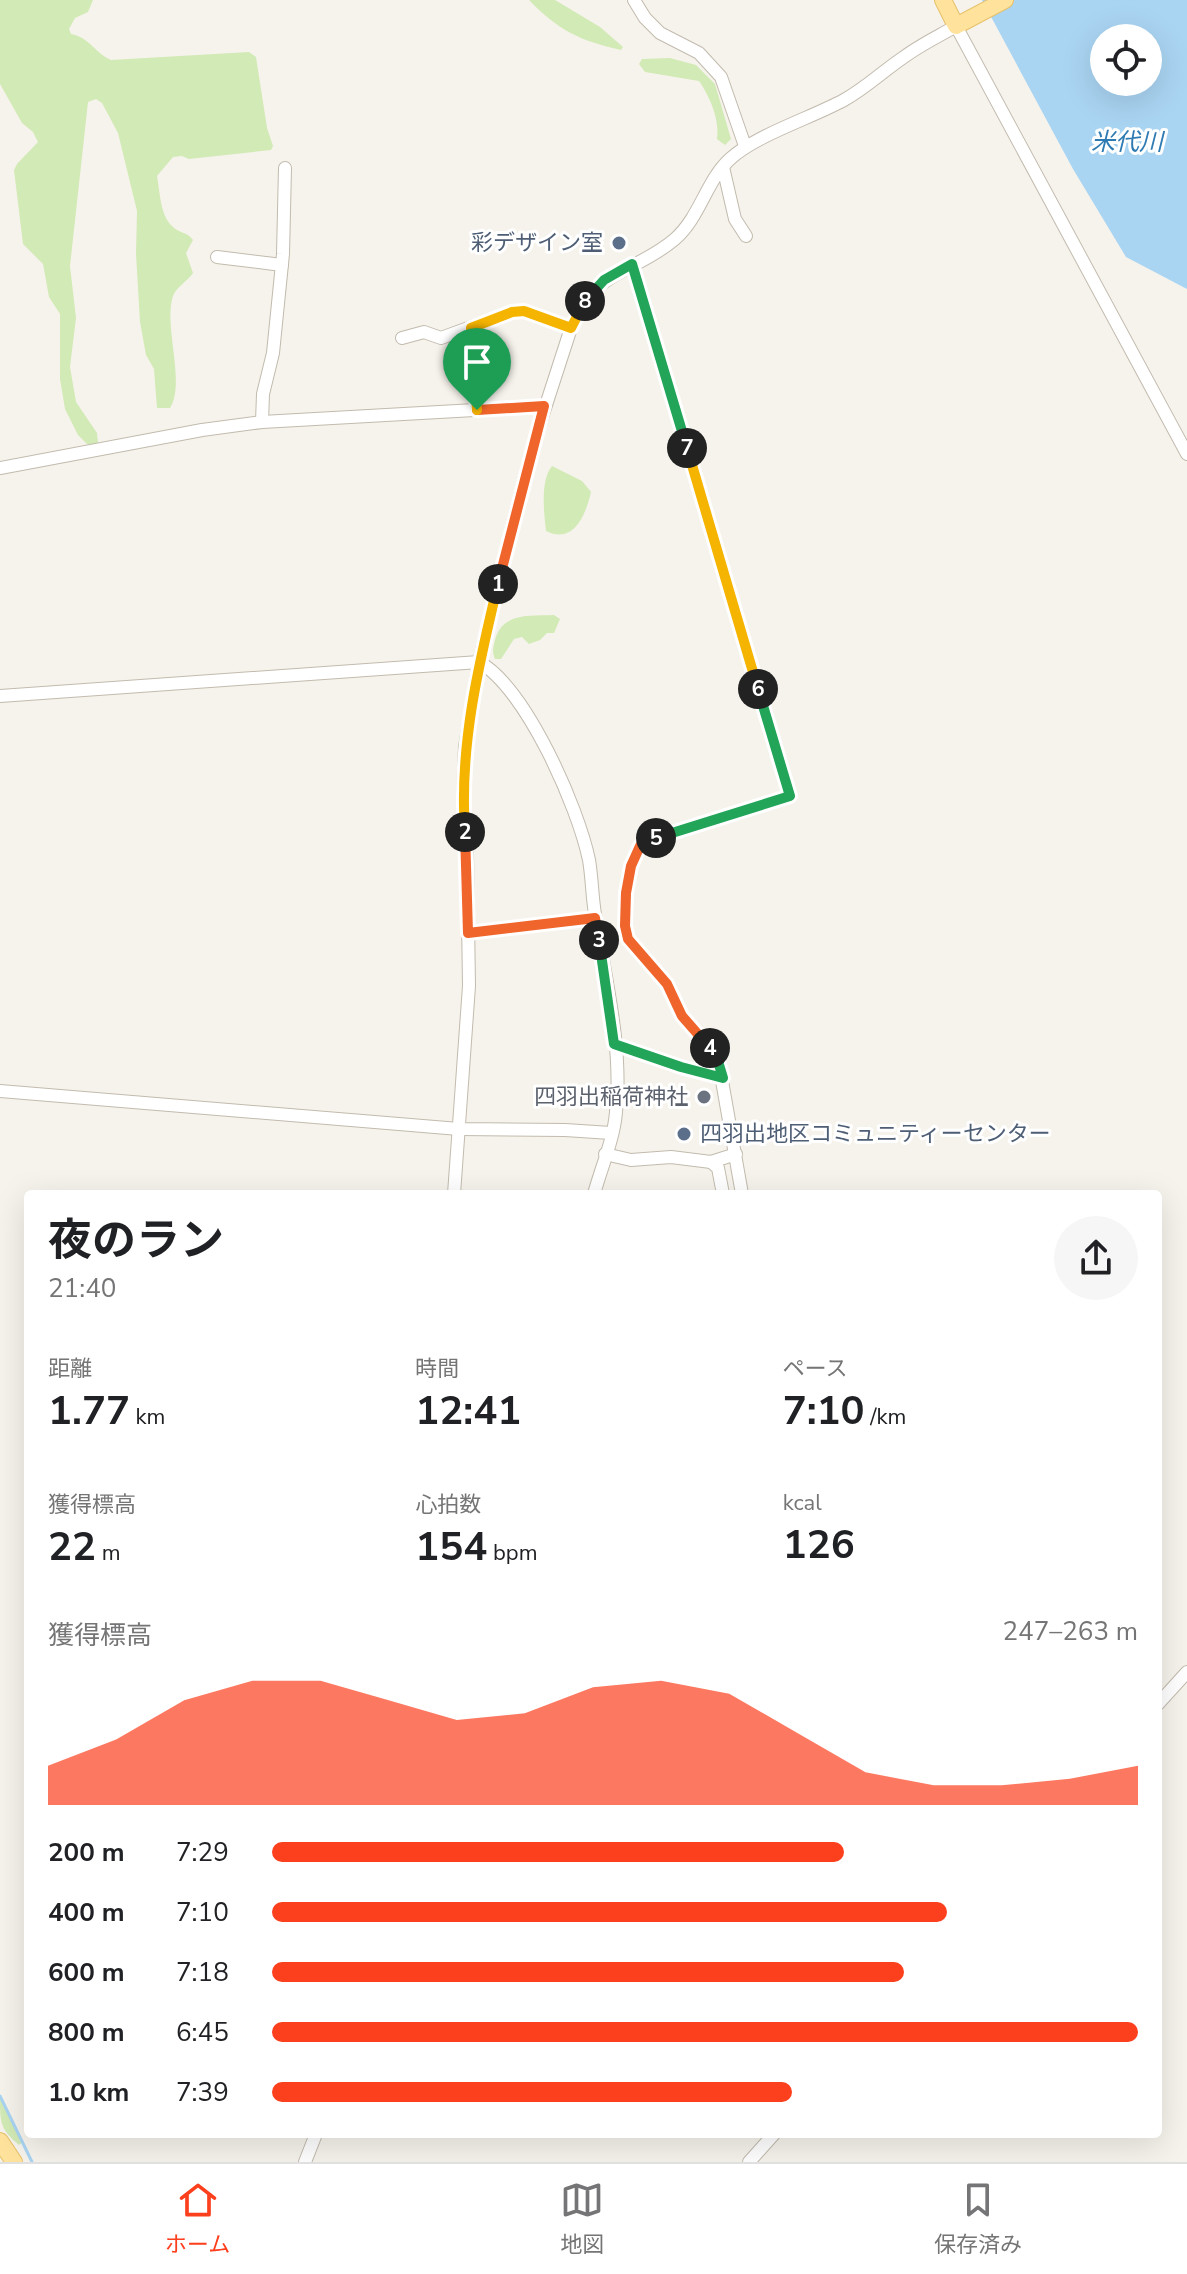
<!DOCTYPE html>
<html lang="ja">
<head>
<meta charset="utf-8">
<style>
	body { margin:0; font-family:"Nunito Sans","Noto Sans JP",sans-serif; background:#f6f6f6; color:#202124; height:100vh; display:flex; flex-direction:column; font-size:30px; white-space:nowrap }
	* { box-sizing:border-box; margin:0 }
	p { font-size:26px; color:#757577 }
	.icon { flex:none; width:44px; height:44px; fill:none; stroke:currentColor; stroke-width:2; stroke-linecap:round; stroke-linejoin:round }
	.map { position:relative; flex:1; overflow:hidden }
	.sheet { position:absolute; left:24px; top:1190px; width:1138px; height:948px; display:flex; flex-direction:column; background:#fff; border-radius:8px; box-shadow:0 8px 32px #0002 }
	.sheet>* { flex:none }
	.buttons { position:absolute; left:1090px; top:24px; display:grid; gap:16px }
	.buttons a { display:grid; place-items:center; width:72px; height:72px; border-radius:50%; background:#fff; box-shadow:0 8px 32px #0002; font-size:40px }
	.pin { position:absolute; display:grid; place-items:center; width:68px; height:68px; color:#fff; margin:-82px -34px; border-radius:50% 50% 50% 0; rotate:-45deg; box-shadow:0 0 8px #0007 }
	.pin .icon { rotate:45deg }
	.km { position:absolute; width:40px; height:40px; margin:-20px; border-radius:50%; background:#222; color:#fff; font-size:22px; line-height:40px; text-align:center }
	.round { display:grid; place-items:center; flex:none; width:84px; height:84px; border-radius:42px; background:#f6f6f6 }
	.summary { display:flex; align-items:center; justify-content:space-between; height:136px; padding:0 24px }
	h1 { font-size:44px; font-weight:700; line-height:60px }
	.stats { display:grid; grid-template-columns:repeat(3,1fr); gap:12px; height:136px; padding:8px 24px }
	.stats div { display:grid; align-content:center }
	.stats b { font-size:40px; font-weight:700 }
	.stats small { font-size:22px; font-weight:400 }
	.stats p { font-size:22px }
	.chart { height:224px; padding:16px 24px }
	.chart p { display:flex; justify-content:space-between }
	.chart svg { width:100%; height:144px; margin-top:8px; fill:#fc3f1d; opacity:.7 }
	ul { padding:0 24px; list-style:none; font-size:26px }
	li { display:grid; grid-template-columns:128px 96px 1fr; align-items:center; height:60px }
	li i { height:20px; border-radius:10px; background:#fc3f1d }
	.dock { display:flex; justify-content:space-around; align-items:center; height:112px; border-top:2px solid #e0e0e0; background:#fff; font-size:22px; color:#757577 }
	.dock a { display:grid; justify-items:center; gap:4px }
	.dock .active { color:#fc3f1d }
	.map>svg:first-child { display:block }
</style>
</head>
<body>
<div class="map">
<svg width="1187" height="2162" viewBox="0 0 1187 2162">
	<rect width="100%" height="100%" fill="#f6f3ec"/>
	<!-- green -->
	<g fill="#d2eab5">
		<path d="M 0,0 L 93,0 L 88,12 L 75,18 L 69,29 L 71,34 C 89,37 95,53 111,60 L 249,52 L 256,57 L 267,128 L 273,146 L 271,150 L 189,159 L 182,156 L 173,157 L 157,176 C 160,191 160,215 172,226 C 179,234 187,231 193,240 L 186,253 L 193,273 C 187,282 177,286 173,296 C 163,325 186,383 170,408 L 157,408 L 154,369 L 146,355 L 140,322 L 136,254 L 137,211 L 118,133 L 102,103 L 96,99 L 88,102 L 70,266 L 76,318 L 70,367 L 76,402 L 97,433 L 98,443 L 95,445 L 87,444 L 78,435 L 65,409 L 60,379 L 60,314 L 49,297 L 43,264 L 23,244 L 14,170 L 17,164 L 38,142 L 33,132 L 22,123 L 0,84 Z"/>
		<path d="M 529,0 L 555,0 L 600,27 L 623,47 L 621,50 C 580,41 558,30 529,0 Z"/>
		<path d="M 670,58 L 696,65 L 715,84 L 731,139 L 725,145 L 717,139 C 720,120 710,97 699,81 L 645,72 L 639,64 L 642,59 Z"/>
		<path d="M 552,466 L 582,481 L 591,492 C 586,514 574,545 546,531 C 544,512 540,481 552,466 Z"/>
		<path d="M 554,615 L 560,619 L 554,633 L 547,633 L 540,640 L 529,644 L 522,637 L 514,639 L 501,659 L 495,659 C 492,652 493,648 495,640 C 502,612 531,616 554,615 Z"/>
		<path d="M 0,2097 L 23,2142 L 19,2145 C 0,2129 0,2123 0,2097 Z"/>
	</g>
	<!-- water -->
	<path fill="#a9d4f2" fill-rule="evenodd" d="M 982,0 L 1187,0 L 1187,289 L 1126,257 L 1073,169 ZM 1104,38 L 1148,38 L 1148,82 L 1104,82 Z"/>
	<g fill="none" stroke-linecap="round" stroke-linejoin="round">
		<!-- stream -->
		<polyline stroke="#a9d4f2" stroke-width="3" points="0,2096 32,2162"/>
		<!-- minor casing -->
		<g stroke="#c2bbae" stroke-width="14">
			<g id="minor">
				<polyline points="634,0 645,18 660,33 699,53 721,77 745,146"/>
				<polyline points="723,167 735,219 746,236"/>
				<polyline points="217,257 282,265"/>
				<polyline points="632,264 790,796 653,839 640,846 631,866 626,893 625,926 628,939 667,984 682,1016 708,1045 719,1064 742,1194"/>
				<polyline points="471,328 477,410"/>
				<polyline points="402,338 424,332 441,338 512,312 524,311 571,328"/>
				<polyline points="262,422 263,394 273,353 283,254 285,168"/>
				<polyline points="0,468 202,430 262,422 544,406"/>
				<path d="M 0,696 L 479,662 C 526,688 578,807 589,860 C 592,877 592,896 595,914 C 605,978 623,1046 616,1112 C 614,1139 601,1168 594,1194"/>
				<polyline points="468,933 595,918"/>
				<polyline points="614,1044 681,1067 723,1078"/>
				<polyline points="0,1091 459,1129 565,1130 611,1133"/>
				<polyline points="605,1154 631,1160 671,1157 711,1162 736,1154"/>
				<polyline points="711,1162 718,1168 723,1194"/>
				<path d="M 454,1194 L 469,986 L 467,854 L 463,793 L 465,747 L 479,662 L 514,519 L 535,439 L 571,328 C 593,269 634,274 675,239 C 700,217 706,181 730,159 C 756,135 811,118 844,100 C 866,88 883,71 904,57 C 920,45 939,36 956,26 L 1187,454"/>
				<polyline points="1158,1704 1187,1672"/>
				<polyline points="305,2162 316,2134"/>
				<polyline points="749,2162 774,2134"/>
			</g>
		</g>
		<!-- major casing -->
		<g stroke="#e6c16a" stroke-width="18">
			<g id="major">
				<polyline points="943,0 956,26 1005,0"/>
				<polyline points="0,2141 14,2162"/>
			</g>
		</g>
		<!-- minor -->
		<use href="#minor" stroke="#fff" stroke-width="12"/>
		<!-- major -->
		<use href="#major" stroke="#ffe39c" stroke-width="16"/>
	</g>
	<g fill="none" stroke-linecap="round" stroke-linejoin="round">
		<!-- split-1 casing -->
		<g stroke="#fff" stroke-width="16">
			<polyline id="split-1" points="477,410 544,406 498,584"/>
		</g>
		<!-- split-2 casing -->
		<g stroke="#fff" stroke-width="16">
			<path id="split-2" d="M 465,832 C 459,747 478,667 498,584"/>
		</g>
		<!-- split-3 casing -->
		<g stroke="#fff" stroke-width="16">
			<polyline id="split-3" points="465,832 468,933 595,918 599,940"/>
		</g>
		<!-- split-4 casing -->
		<g stroke="#fff" stroke-width="16">
			<polyline id="split-4" points="599,940 614,1044 681,1067 723,1078 717,1058 710,1048"/>
		</g>
		<!-- split-5 casing -->
		<g stroke="#fff" stroke-width="16">
			<polyline id="split-5" points="656,838 640,846 631,866 626,893 625,926 628,939 667,984 682,1016 710,1048"/>
		</g>
		<!-- split-6 casing -->
		<g stroke="#fff" stroke-width="16">
			<polyline id="split-6" points="656,838 790,796 758,689"/>
		</g>
		<!-- split-7 casing -->
		<g stroke="#fff" stroke-width="16">
			<polyline id="split-7" points="687,448 758,689"/>
		</g>
		<!-- split-8 casing -->
		<g stroke="#fff" stroke-width="16">
			<polyline id="split-8" points="585,301 604,280 632,264 687,448"/>
		</g>
		<!-- split-9 casing -->
		<g stroke="#fff" stroke-width="16">
			<polyline id="split-9" points="477,410 471,328 512,312 524,311 571,328 585,301"/>
		</g>
		<!-- split-1 -->
		<use href="#split-1" stroke="#f0652b" stroke-width="10"/>
		<!-- split-2 -->
		<use href="#split-2" stroke="#f5b400" stroke-width="10"/>
		<!-- split-3 -->
		<use href="#split-3" stroke="#f0652b" stroke-width="10"/>
		<!-- split-4 -->
		<use href="#split-4" stroke="#22a559" stroke-width="10"/>
		<!-- split-5 -->
		<use href="#split-5" stroke="#f0652b" stroke-width="10"/>
		<!-- split-6 -->
		<use href="#split-6" stroke="#22a559" stroke-width="10"/>
		<!-- split-7 -->
		<use href="#split-7" stroke="#f5b400" stroke-width="10"/>
		<!-- split-8 -->
		<use href="#split-8" stroke="#22a559" stroke-width="10"/>
		<!-- split-9 -->
		<use href="#split-9" stroke="#f5b400" stroke-width="10"/>
	</g>
	<!-- markers -->
	<g fill="#5c6f8a" stroke="#fff" stroke-width="3">
		<circle cx="619" cy="243" r="8"/>
		<circle cx="684" cy="1134" r="8"/>
	</g>
	<circle fill="#6b7280" stroke="#fff" stroke-width="3" cx="704" cy="1097" r="8"/>
	<g text-anchor="middle" dominant-baseline="central" stroke-width="6" stroke-linejoin="round" paint-order="stroke">
		<!-- service labels -->
		<g font-size="22" fill="#4e5e75" stroke="#fff" text-anchor="end">
			<text x="603" y="243">彩デザイン室</text>
			<text x="700" y="1134" text-anchor="start">四羽出地区コミュニティーセンター</text>
		</g>
		<!-- worship labels -->
		<g font-size="22" fill="#5b616d" stroke="#fff" text-anchor="end">
			<text x="688" y="1097">四羽出稲荷神社</text>
		</g>
		<!-- water labels -->
		<g font-size="24" font-style="italic" fill="#2e7ab2" stroke="#fff">
			<text x="1127" y="142">米代川</text>
		</g>
	</g>
</svg>
<div class="buttons">
<a><svg class="icon" aria-label="locate" viewBox="0 0 24 24"><circle cx="12" cy="12" r="6"/><path d="M12 2v4M12 18v4M2 12h4M18 12h4"/></svg></a>
</div>
<div class="pin" style="left:477px;top:410px;background:#1e9e55"><svg class="icon" aria-label="arrive" viewBox="0 0 24 24"><path d="M6 21V4h12l-3 4 3 4H6"/></svg></div>
<b class="km" style="left:498px;top:584px">1</b>
<b class="km" style="left:465px;top:832px">2</b>
<b class="km" style="left:599px;top:940px">3</b>
<b class="km" style="left:710px;top:1048px">4</b>
<b class="km" style="left:656px;top:838px">5</b>
<b class="km" style="left:758px;top:689px">6</b>
<b class="km" style="left:687px;top:448px">7</b>
<b class="km" style="left:585px;top:301px">8</b>
<section class="sheet">
<div class="summary"><div><h1>夜のラン</h1><p>21:40</p></div><a class="round"><svg class="icon" aria-label="share" viewBox="0 0 24 24"><path d="M12 15V3M7 8l5-5 5 5M5 13v7h14v-7"/></svg></a></div>
<div class="stats">
<div><p>距離</p><b>1.77<small> km</small></b></div>
<div><p>時間</p><b>12:41</b></div>
<div><p>ペース</p><b>7:10<small> /km</small></b></div>
</div>
<div class="stats">
<div><p>獲得標高</p><b>22<small> m</small></b></div>
<div><p>心拍数</p><b>154<small> bpm</small></b></div>
<div><p>kcal</p><b>126</b></div>
</div>
<div class="chart"><p><span>獲得標高</span>247–263 m</p>
<svg viewBox="0 0 160 44" preserveAspectRatio="none"><path d="M0 44V32L10 24L20 12L30 6L40 6L50 12L60 18L70 16L80 8L90 6L100 10L110 22L120 34L130 38L140 38L150 36L160 32V44z"/></svg>
</div>
<ul>
<li><b>200 m</b>7:29<i style="width:66%"></i></li>
<li><b>400 m</b>7:10<i style="width:78%"></i></li>
<li><b>600 m</b>7:18<i style="width:73%"></i></li>
<li><b>800 m</b>6:45<i style="width:100%"></i></li>
<li><b>1.0 km</b>7:39<i style="width:60%"></i></li>
</ul>
</section>
</div>
<nav class="dock">
<a class="active"><svg class="icon" aria-label="home" viewBox="0 0 24 24"><path d="M3 11l9-7 9 7M6 9v11h12V9"/></svg>ホーム</a>
<a><svg class="icon" aria-label="map" viewBox="0 0 24 24"><path d="M3 6l6-2 6 2 6-2v14l-6 2-6-2-6 2zM9 4v14M15 6v14"/></svg>地図</a>
<a><svg class="icon" aria-label="saved" viewBox="0 0 24 24"><path d="M7 4h10v16l-5-4-5 4z"/></svg>保存済み</a>
</nav>
</body>
</html>
